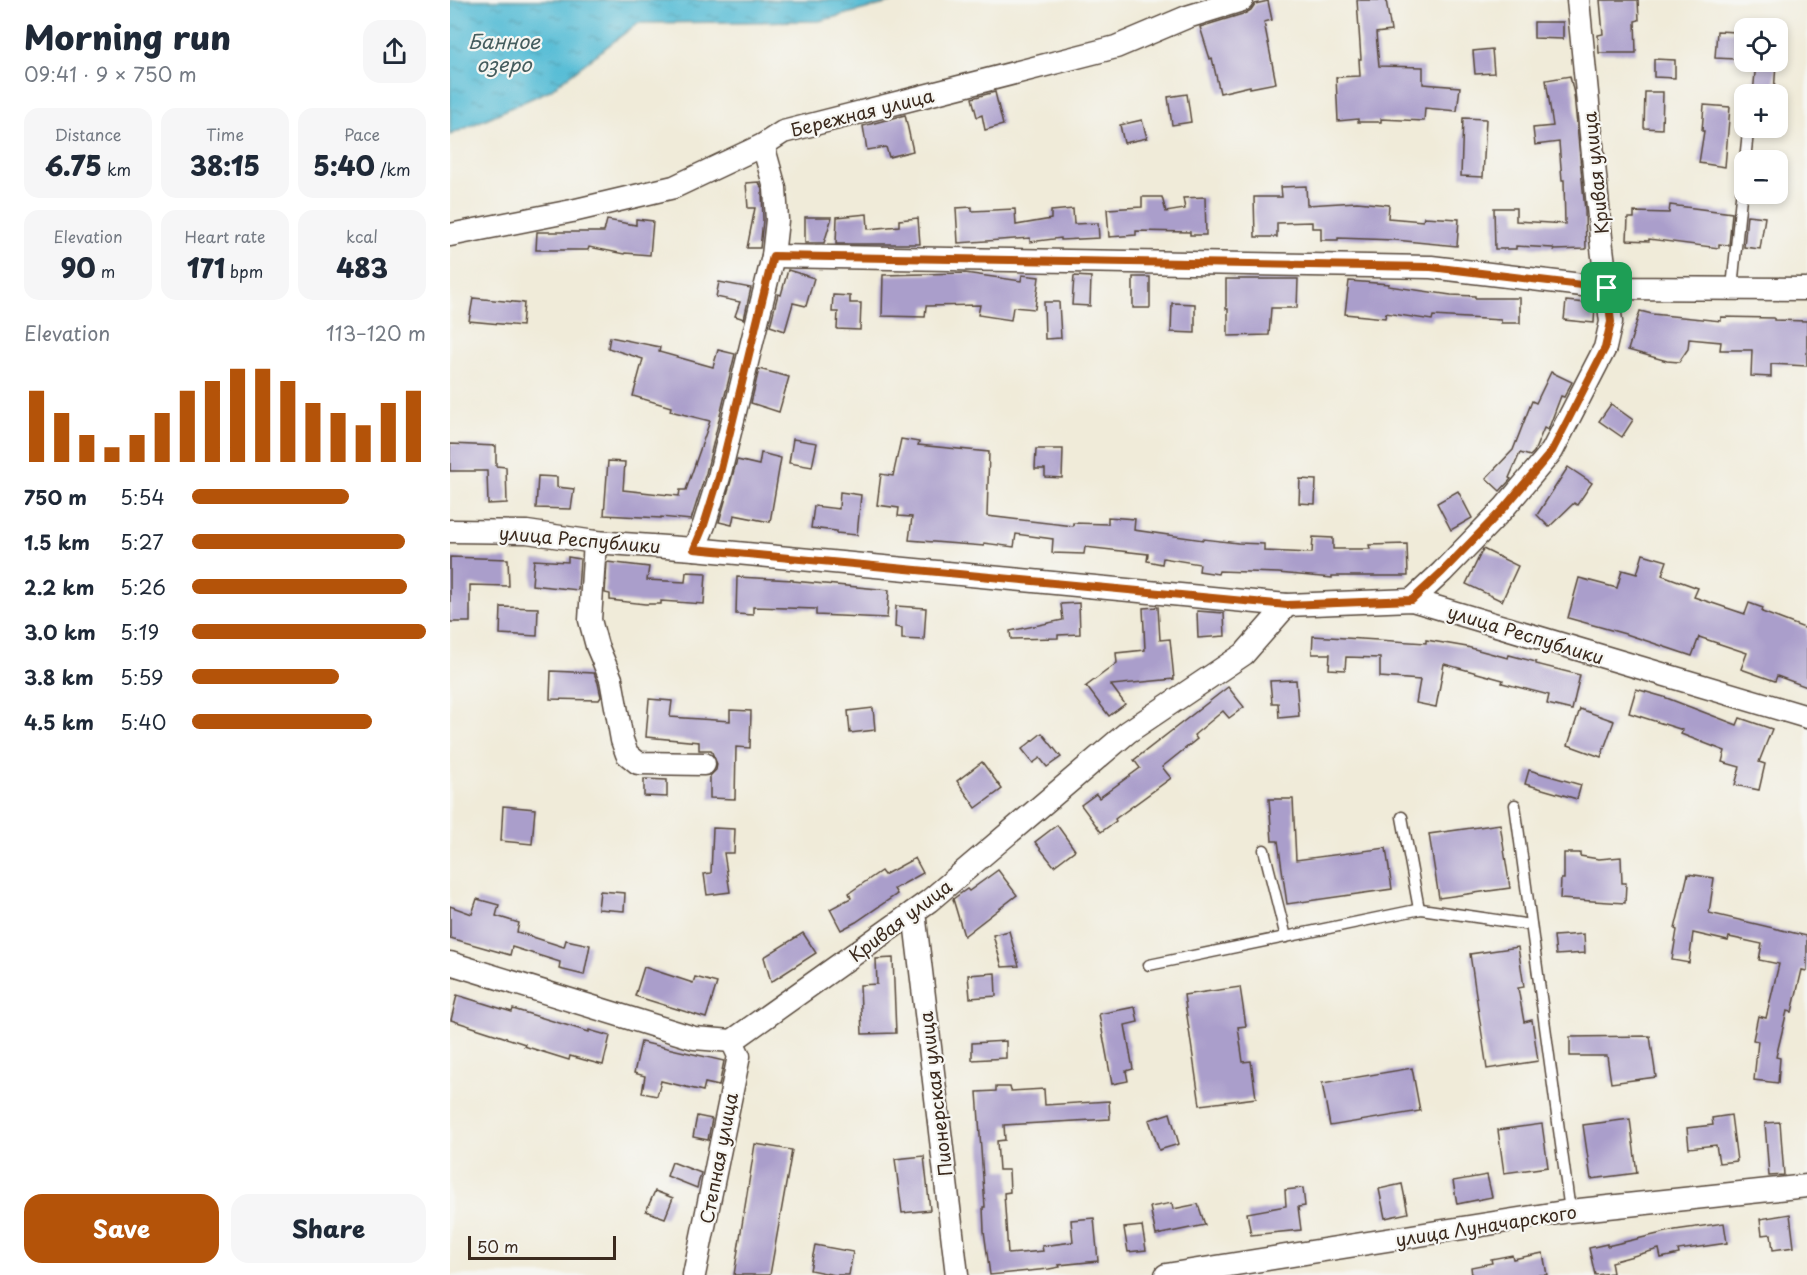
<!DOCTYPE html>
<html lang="en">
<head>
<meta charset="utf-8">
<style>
	body { margin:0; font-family:"Playpen Sans",sans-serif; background:#f6f6f7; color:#1f2937; height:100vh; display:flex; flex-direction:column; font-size:22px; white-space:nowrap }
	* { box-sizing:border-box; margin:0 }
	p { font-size:20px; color:#747a83 }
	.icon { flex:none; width:33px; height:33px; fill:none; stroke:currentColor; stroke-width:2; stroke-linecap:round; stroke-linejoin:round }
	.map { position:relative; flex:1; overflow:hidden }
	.panel { display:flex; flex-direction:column; background:#fff; width:450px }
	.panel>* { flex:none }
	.buttons { position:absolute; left:1284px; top:18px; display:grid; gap:12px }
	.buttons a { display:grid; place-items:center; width:54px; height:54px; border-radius:12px; background:#fff; box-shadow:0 3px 9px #0003; font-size:30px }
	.scale { position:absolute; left:18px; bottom:15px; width:148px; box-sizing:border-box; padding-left:6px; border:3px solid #3b2a1e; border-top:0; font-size:16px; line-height:21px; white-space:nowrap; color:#3b2a1e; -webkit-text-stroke:4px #f6f6f2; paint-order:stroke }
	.pin { position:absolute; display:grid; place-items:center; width:51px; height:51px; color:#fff; margin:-26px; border-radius:12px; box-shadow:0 3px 9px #0006 }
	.round { display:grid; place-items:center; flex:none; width:63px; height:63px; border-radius:18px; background:#f6f6f7 }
	.headline { display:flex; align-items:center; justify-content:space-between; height:102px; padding:0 24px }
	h1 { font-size:33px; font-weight:800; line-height:45px }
	.figures { display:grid; grid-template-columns:repeat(3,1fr); gap:9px; height:102px; padding:6px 24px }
	.figures div { display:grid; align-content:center; border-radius:15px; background:#f6f6f7; text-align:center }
	.figures b { font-size:26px; font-weight:800 }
	.figures small { font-size:16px; font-weight:400 }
	.figures p { font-size:16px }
	.chart { height:168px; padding:12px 24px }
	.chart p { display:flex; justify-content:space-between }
	.chart svg { width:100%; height:108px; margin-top:6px; stroke:#b45309; stroke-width:6 }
	.primary-button { display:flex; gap:12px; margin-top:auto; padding:12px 24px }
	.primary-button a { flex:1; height:69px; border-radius:18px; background:#b45309; color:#fff; font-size:24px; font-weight:800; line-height:69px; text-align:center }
	.primary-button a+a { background:#f6f6f7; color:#1f2937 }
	ul { padding:0 24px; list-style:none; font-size:20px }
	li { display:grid; grid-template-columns:96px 72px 1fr; align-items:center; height:45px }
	li i { height:15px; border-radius:8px; background:#b45309 }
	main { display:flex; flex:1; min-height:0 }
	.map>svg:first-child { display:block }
</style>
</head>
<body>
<main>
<section class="panel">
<div class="headline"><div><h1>Morning run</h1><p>09:41 · 9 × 750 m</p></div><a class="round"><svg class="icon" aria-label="share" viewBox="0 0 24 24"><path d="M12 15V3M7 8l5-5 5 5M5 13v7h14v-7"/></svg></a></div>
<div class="figures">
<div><p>Distance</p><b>6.75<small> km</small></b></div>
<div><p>Time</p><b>38:15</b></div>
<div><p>Pace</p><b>5:40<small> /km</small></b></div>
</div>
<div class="figures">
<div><p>Elevation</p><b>90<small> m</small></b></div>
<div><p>Heart rate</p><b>171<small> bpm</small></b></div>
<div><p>kcal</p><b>483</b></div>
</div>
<div class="chart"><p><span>Elevation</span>113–120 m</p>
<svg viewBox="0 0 160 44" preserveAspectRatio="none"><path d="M5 44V15M15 44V24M25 44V33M35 44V38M45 44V33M55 44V24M65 44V15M75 44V11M85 44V6M95 44V6M105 44V11M115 44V20M125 44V24M135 44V29M145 44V20M155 44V15"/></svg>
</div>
<ul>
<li><b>750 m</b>5:54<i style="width:67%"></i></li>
<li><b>1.5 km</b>5:27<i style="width:91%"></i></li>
<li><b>2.2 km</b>5:26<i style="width:92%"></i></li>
<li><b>3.0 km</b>5:19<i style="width:100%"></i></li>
<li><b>3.8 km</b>5:59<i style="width:63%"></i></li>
<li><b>4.5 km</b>5:40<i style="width:77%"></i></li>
</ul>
<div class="primary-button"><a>Save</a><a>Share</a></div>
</section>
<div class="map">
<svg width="1357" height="1275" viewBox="0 0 1357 1275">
	<defs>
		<pattern id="water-ripples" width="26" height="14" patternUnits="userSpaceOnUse" patternTransform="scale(1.5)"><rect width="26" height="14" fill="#58bdd6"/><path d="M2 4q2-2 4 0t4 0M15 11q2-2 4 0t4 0" fill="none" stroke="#4a9aad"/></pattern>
	</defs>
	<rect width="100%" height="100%" fill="#f6f6f2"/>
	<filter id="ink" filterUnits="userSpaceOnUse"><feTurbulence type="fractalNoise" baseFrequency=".0167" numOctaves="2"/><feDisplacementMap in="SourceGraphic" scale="12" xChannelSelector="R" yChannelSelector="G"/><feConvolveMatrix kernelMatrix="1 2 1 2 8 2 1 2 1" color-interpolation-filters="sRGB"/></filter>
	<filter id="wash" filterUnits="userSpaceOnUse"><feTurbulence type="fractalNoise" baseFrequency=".008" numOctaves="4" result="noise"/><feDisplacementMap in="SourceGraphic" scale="24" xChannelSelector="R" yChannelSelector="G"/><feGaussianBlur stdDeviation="1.35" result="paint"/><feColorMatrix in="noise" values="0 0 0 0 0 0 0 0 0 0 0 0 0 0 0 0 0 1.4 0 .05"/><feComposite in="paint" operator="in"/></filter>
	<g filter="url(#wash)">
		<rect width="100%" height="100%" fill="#f0ebd9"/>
		<!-- water -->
		<polygon fill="url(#water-ripples)" stroke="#4a747a" stroke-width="1.5" points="0,0 451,0 369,21 188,23 100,90 0,135"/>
		<g id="blocks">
			<!-- building -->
			<g fill="#aa9ecb">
				<polygon points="907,0 936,0 941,31 926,33 929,66 973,67 973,84 1010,87 1007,111 975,108 974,121 931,119 931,122 908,122 908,119 888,121 886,77 910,76 909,59 911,59"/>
				<polygon points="1150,0 1188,0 1189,20 1185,21 1186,53 1149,53 1148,35 1153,34"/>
				<polygon points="818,1 822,20 814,22 826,83 800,88 800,86 770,93 762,58 760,59 750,27 796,13 801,10 805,4"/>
				<polygon points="1084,22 1113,22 1113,39 1084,38"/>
				<polygon points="1267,31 1287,32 1285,59 1265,58"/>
				<polygon points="1042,49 1044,73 1025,74 1023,51"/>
				<polygon points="1204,59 1225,60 1225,78 1204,77"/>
				<polygon points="1306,62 1326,62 1324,94 1303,94"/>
				<polygon points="1120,76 1124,94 1135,211 1136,249 1104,250 1103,248 1066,246 1066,249 1045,249 1044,208 1066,208 1066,221 1115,224 1114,180 1112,180 1109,142 1085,145 1083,128 1103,126 1096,80"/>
				<polygon points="545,92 553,125 535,130 532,115 527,117 522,98"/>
				<polygon points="1195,92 1213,92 1212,129 1194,128"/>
				<polygon points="737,94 741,122 722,125 718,97"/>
				<polygon points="1254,105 1280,107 1275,167 1249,163 1254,131 1252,131"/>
				<polygon points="455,115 463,151 439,157 436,147 417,150 413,126"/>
				<polygon points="1013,118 1036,119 1033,177 1011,176"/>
				<polygon points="692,120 697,138 674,143 670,125"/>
				<polygon points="309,182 312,190 313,220 310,248 297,248 305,208 298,208 296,183"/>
				<polygon points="856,186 857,205 907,202 939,205 938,218 973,221 974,217 1009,219 1007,246 945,240 888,238 888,240 871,240 871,228 862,228 862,222 827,223 827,237 805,237 804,197 832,197 831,187"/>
				<polygon points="692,197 712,197 716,212 735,209 733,198 755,197 756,235 740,235 740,232 686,231 686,235 659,237 657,209 692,207"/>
				<polygon points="1220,205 1282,213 1279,245 1269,244 1269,248 1199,239 1199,241 1177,240 1178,218 1184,218 1184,212 1219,213"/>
				<polygon points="522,207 522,211 565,209 566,225 601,219 601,211 623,209 624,224 648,223 649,238 611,240 611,238 580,242 580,238 508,243 506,208"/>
				<polygon points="417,214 418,229 449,226 449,220 468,218 470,244 386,244 387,217"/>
				<polygon points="1297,215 1315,217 1310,249 1294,247"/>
				<polygon points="355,217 382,217 374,243 355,243"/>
				<polygon points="186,219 203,221 200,255 175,253 174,254 139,247 138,250 86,250 87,232 154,232 157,220 186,225"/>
				<polygon points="338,270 364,278 356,306 343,303 335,331 320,326 328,294 331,295"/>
				<polygon points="515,273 571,281 572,275 589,277 585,309 563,307 561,320 528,315 530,305 476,306 475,317 432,316 433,275"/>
				<polygon points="624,276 641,277 640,306 622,305"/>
				<rect x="683" y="277" width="17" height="31"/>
				<polygon points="776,279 848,279 847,308 821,308 819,335 778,336 778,309 776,309"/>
				<polygon points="899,281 939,284 938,286 1001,295 1025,296 1025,298 1070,298 1070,323 1051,323 1051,320 983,316 982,320 936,313 935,318 895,314"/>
				<polygon points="269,282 301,288 294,319 285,316 290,302 266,297"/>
				<polygon points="383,295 400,296 400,303 411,303 410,330 387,329 388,312 382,312"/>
				<polygon points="23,298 74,303 72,326 19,321"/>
				<polygon points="1116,301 1145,304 1144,323 1114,320"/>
				<polygon points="594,302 609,302 611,338 595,339"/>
				<polygon points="722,303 745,304 745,333 721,332"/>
				<polygon points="1190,311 1202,314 1271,321 1271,317 1324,318 1324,320 1357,321 1357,366 1321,364 1321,377 1301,376 1302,350 1270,350 1271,342 1239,339 1238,349 1229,362 1217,361 1178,350"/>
				<polygon points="160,337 210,347 209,352 263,367 268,350 285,354 256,473 241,520 211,517 211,518 154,515 158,461 175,462 173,490 229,496 230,490 236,490 260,421 220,411 221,407 183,396 193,359 158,348"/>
				<polygon points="309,369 339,377 329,412 301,403"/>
				<polygon points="1101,372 1122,382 1114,397 1111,396 1098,430 1094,428 1084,452 1080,456 1070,453 1059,478 1061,479 1050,491 1036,478 1063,450 1082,401 1086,403"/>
				<polygon points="1161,404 1183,420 1172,437 1149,421"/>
				<polygon points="343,439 367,443 362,467 339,463"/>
				<polygon points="451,439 469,442 468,445 539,452 537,516 623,526 623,523 658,524 658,517 685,519 684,530 753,540 753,539 788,543 814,544 814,551 862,553 863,537 883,538 883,549 920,549 919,545 957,544 958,576 882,576 882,578 828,573 769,571 768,574 749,571 750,564 713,558 712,564 697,561 698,554 635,547 634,554 602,553 603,539 566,534 564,547 534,543 534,546 459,540 462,517 448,516 449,508 427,505 431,474 443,476"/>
				<polygon points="0,444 46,446 46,466 56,467 57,503 38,504 37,471 0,471"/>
				<polygon points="586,449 613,449 612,478 595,477 595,469 585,469"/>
				<polygon points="311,453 331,458 320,522 284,515 282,525 269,522 287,460 309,465"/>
				<polygon points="1118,467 1142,483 1127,505 1124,503 1099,527 1087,515"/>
				<polygon points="88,476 107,477 107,487 124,489 121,509 86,508"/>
				<polygon points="850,479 866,480 865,504 849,503"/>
				<polygon points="1008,491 1022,518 1001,530 987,503"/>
				<polygon points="390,492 411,495 407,535 386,533 386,531 361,528 364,506 389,509"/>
				<polygon points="1033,549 1068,566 1052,601 1016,584"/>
				<polygon points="1193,554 1217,561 1212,575 1248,588 1244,597 1295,614 1299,603 1313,608 1312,612 1357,629 1357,687 1327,676 1325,681 1291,669 1297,653 1249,637 1242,656 1179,635 1118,618 1129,578 1167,588 1172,570 1187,574"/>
				<polygon points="0,557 58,559 59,586 20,585 20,622 0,622"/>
				<polygon points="118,557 130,559 128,590 82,585 84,560 118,562"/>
				<polygon points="157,562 199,567 197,580 235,582 236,572 256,573 254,604 211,601 211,604 195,604 160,600 160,594 155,593"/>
				<polygon points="287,577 343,580 343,581 439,590 437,618 366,615 366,609 303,607 303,615 286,614"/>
				<polygon points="629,603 630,634 608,635 608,638 561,639 560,631 613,620 611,604"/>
				<polygon points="446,606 476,608 474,640 452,639 452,628 445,627"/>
				<polygon points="51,607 88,608 87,636 50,634"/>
				<polygon points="708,607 710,640 720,639 724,679 661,685 675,704 659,716 637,687 635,687 667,663 666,653 695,650 693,608"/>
				<polygon points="747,611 774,613 775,636 748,638"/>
				<polygon points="863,636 976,643 976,640 1017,647 1058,658 1059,655 1086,662 1086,664 1130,675 1122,710 1097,704 1099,695 1052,683 1053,680 994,664 986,707 966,703 970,680 930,677 930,658 896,657 895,670 879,669 880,654 862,654"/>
				<polygon points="101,671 144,673 148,683 151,697 149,700 100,699"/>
				<polygon points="846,680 849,716 829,718 828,703 822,703 820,681"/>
				<polygon points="778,687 794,707 779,718 773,711 744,735 747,739 712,767 721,778 665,819 666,821 651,832 631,805 646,794 649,798 690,768 684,760"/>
				<polygon points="1186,689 1214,697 1287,725 1290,718 1322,729 1309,762 1315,764 1309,790 1285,785 1290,767 1272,762 1275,751 1231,734 1233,730 1179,713"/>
				<polygon points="199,699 222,701 220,717 280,721 280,710 301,711 300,748 286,747 285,799 260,798 260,776 266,770 267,764 261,750 249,750 249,742 196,737"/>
				<polygon points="423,708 425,730 400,733 398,711"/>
				<polygon points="1130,709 1164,721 1151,757 1118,745"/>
				<polygon points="592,733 611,757 597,767 590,758 583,763 572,749"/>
				<polygon points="532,762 552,789 526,808 507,781"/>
				<polygon points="1079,770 1131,785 1127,799 1075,784"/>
				<polygon points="194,779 217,780 217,797 194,796"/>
				<polygon points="819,799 843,799 846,860 936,848 942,889 837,904 828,841 822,841"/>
				<polygon points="53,806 85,809 82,844 51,841"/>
				<polygon points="1050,824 1060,888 989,898 979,834"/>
				<polygon points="607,825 625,850 604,866 585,842"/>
				<polygon points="263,828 285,829 284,853 274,853 280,892 257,895 254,874 261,873"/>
				<polygon points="1114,853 1130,853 1130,856 1149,859 1171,857 1172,883 1176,883 1175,903 1110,899 1111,879 1114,879"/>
				<polygon points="465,858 473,873 444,889 447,894 406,922 391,930 380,909 401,898 399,893 431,871 434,875"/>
				<polygon points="548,870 567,895 514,936 503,899 517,889 519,891"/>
				<polygon points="1238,874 1264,878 1259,913 1357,936 1357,971 1352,970 1342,1012 1337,1011 1326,1057 1330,1058 1328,1083 1304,1080 1308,1041 1303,1040 1308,1016 1316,1018 1329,964 1309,960 1312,944 1279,937 1278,941 1243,933 1239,963 1222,960 1227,930 1225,929"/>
				<polygon points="150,891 175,893 174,911 148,909"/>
				<polygon points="27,899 49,905 46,916 69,923 67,932 114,947 116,940 140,945 134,975 109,969 110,962 62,947 60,955 0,938 0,906 22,914"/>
				<polygon points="559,931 569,966 552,967 543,935"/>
				<polygon points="353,933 366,953 321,982 314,957"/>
				<polygon points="1134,934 1135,953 1106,955 1104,936"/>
				<polygon points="1068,947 1074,987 1068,988 1074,1022 1082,1020 1088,1061 1037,1069 1020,954"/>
				<polygon points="443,958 446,1033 412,1034 410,985 427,984 426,959"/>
				<polygon points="194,967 243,983 245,977 267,983 256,1018 185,996"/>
				<polygon points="545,973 546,996 520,998 518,975"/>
				<polygon points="790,987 796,1026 788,1027 793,1062 801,1061 806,1098 750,1105 734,995"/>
				<polygon points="7,995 62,1012 63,1009 139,1032 139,1030 160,1036 153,1065 120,1056 119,1060 74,1046 75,1044 1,1020"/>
				<polygon points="685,1007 688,1022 675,1025 683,1069 676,1071 678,1081 662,1084 649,1014"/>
				<polygon points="1200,1036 1206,1077 1161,1083 1157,1056 1120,1056 1120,1037"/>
				<polygon points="556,1041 556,1058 522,1060 522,1043"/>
				<polygon points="191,1042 274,1061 269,1086 255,1083 253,1091 211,1081 207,1096 192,1093 195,1076 184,1073"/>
				<polygon points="962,1068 970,1111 880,1126 872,1083"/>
				<polygon points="546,1087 560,1087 561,1091 594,1089 595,1105 659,1101 660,1119 554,1125 555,1140 547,1141 549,1170 559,1170 560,1192 554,1193 558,1254 593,1251 592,1246 623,1242 621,1220 644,1218 648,1261 609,1265 610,1267 599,1269 540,1275 534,1231 533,1207 535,1207 527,1092 546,1091"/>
				<polygon points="720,1113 729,1144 709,1150 699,1120"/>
				<polygon points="1281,1115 1287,1161 1269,1163 1266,1145 1239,1148 1237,1128 1263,1125 1262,1118"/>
				<polygon points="247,1116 262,1119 258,1140 243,1137"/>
				<polygon points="1180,1119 1187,1173 1141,1179 1133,1125"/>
				<polygon points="1330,1122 1334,1175 1319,1176 1315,1123"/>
				<polygon points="1092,1124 1098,1167 1054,1173 1048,1130"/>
				<polygon points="305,1144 342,1150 320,1275 284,1275"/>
				<polygon points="474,1156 480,1210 452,1213 445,1159"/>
				<polygon points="222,1162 251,1173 247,1188 217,1176"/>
				<polygon points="1037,1175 1042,1197 1007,1204 1003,1181"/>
				<polygon points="952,1184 958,1213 935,1218 929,1189"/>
				<polygon points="853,1188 855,1206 848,1207 851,1230 801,1235 797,1213 836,1206 835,1190"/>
				<polygon points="205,1191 223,1198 215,1218 196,1211"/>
				<polygon points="722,1203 723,1209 748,1204 755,1225 706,1235 700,1207"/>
				<polygon points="1340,1214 1344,1247 1323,1250 1321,1234 1312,1235 1310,1219"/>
				<polygon points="1274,1223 1277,1243 1228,1250 1229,1254 1211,1258 1209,1249 1161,1262 1163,1273 1145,1275 1139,1248 1157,1244 1157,1246 1225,1230"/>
				<polygon points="692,1226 696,1250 678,1252 674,1228"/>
				<polygon points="365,1245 403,1252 399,1275 385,1275 360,1270"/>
				<polygon points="1093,1253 1097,1275 1022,1275 1021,1267 1042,1263 1041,1259 1062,1255 1063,1259"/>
			</g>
		</g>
	</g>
	<g filter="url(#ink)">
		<use href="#blocks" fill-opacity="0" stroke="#56473a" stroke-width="1.5"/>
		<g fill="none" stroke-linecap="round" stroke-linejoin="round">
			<!-- service casing -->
			<g stroke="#56473a" stroke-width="13">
				<g id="service">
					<polyline points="1295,160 1298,132"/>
					<polyline points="1282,288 1294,167"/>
					<polyline points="1065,805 1120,1211"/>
					<polyline points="952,817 969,909"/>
					<polyline points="814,850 836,937"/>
					<polyline points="699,965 971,909 1081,925"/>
				</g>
			</g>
			<!-- minor casing -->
			<g stroke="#56473a" stroke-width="25">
				<g id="minor">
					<polyline points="0,235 122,211 224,187 313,145 333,132 666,47 737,17 792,0"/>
					<polyline points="323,256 981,267 1157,288 1357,289"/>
					<polyline points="0,531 77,532 145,542 244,549 837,605 962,600 1357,717"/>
					<polyline points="145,542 140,620 147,646 161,679 172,740 177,754 188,763 254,764"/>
					<polyline points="244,549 254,525 269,477 323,256 327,220 325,188 313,145"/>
					<polyline points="962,600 992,572 1054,508 1102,451 1155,348 1161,322 1152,248 1128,0"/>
					<polyline points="464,912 507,1275"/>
					<polyline points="0,963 244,1038 282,1041 479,901 678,732 794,654 837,605"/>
					<polyline points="244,1275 289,1056 282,1041"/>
					<polyline points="716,1275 1120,1211 1357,1186"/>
				</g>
			</g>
			<!-- service -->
			<use href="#service" stroke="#fff" stroke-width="10"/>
			<!-- minor -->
			<use href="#minor" stroke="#fff" stroke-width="22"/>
		</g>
	</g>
	<g fill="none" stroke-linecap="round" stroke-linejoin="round" filter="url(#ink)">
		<!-- route casing -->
		<g stroke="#fff" stroke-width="12">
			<polygon id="route" points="323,256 981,267 1157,288 1161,322 1155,348 1102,451 1054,508 992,572 962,600 837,605 244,549 254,525 269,477"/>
		</g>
		<!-- route -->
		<use href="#route" stroke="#b45309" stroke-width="8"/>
	</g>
	<g text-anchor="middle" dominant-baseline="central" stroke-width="4.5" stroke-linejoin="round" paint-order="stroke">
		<!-- street labels -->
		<g font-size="18" fill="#3b2a1e" stroke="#f6f6f2">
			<text transform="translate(412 112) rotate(-14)">Бережная улица</text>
			<text transform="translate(1145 173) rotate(-96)">Кривая улица</text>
			<text transform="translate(130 539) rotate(5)">улица Республики</text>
			<text transform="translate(1076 634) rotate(17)">улица Республики</text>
			<text transform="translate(450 920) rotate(-37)">Кривая улица</text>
			<text transform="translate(485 1094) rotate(-97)">Пионерская улица</text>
			<text transform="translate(268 1158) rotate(-79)">Степная улица</text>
			<text transform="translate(1036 1225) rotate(-9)">улица Луначарского</text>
		</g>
		<!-- water labels -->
		<g font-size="20" font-style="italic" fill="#455d5e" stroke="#f6f6f2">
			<text x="54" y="41">Банное<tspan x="54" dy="23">озеро</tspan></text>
		</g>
	</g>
</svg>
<div class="buttons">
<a><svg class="icon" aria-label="locate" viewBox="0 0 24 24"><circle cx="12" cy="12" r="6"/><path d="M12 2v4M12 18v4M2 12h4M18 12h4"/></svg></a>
<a>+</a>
<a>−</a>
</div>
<div class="scale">50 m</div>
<div class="pin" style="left:1157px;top:288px;background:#1e9e55"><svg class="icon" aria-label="arrive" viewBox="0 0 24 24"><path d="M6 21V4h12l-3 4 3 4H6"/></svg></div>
</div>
</main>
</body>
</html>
